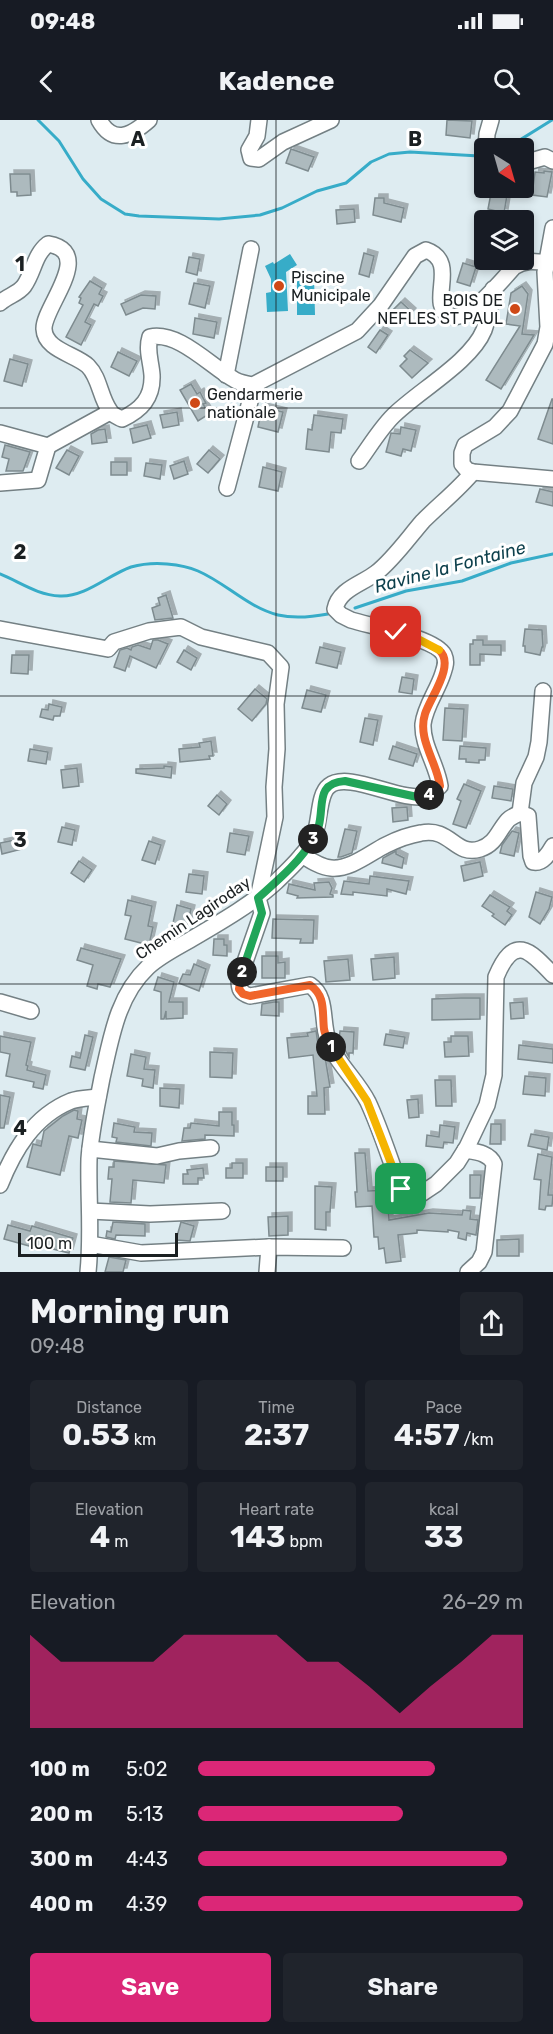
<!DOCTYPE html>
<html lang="en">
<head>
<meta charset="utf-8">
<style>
	body { margin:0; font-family:Rubik,sans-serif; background:#20242c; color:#f1f3f6; height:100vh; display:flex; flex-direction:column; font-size:22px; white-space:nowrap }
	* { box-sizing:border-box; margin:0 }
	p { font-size:20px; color:#9ea1a6 }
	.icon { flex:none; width:33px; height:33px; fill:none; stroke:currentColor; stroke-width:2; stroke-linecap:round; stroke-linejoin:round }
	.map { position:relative; height:1152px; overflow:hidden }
	.panel { display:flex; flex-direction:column; background:#171b24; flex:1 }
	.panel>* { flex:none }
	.needle { width:39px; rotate:143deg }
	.controls { position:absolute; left:474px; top:18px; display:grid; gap:12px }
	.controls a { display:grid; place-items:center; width:60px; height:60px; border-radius:6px; background:#171b24; box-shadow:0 3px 9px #0003; font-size:30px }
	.scale { position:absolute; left:18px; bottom:15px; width:160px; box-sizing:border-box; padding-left:6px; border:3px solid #1b2022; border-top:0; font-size:16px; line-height:21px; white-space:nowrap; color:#1b2022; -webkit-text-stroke:4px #fff; paint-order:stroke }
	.pin { position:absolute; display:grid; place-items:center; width:51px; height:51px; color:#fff; margin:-26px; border-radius:12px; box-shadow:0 3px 9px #0006 }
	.km { position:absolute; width:30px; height:30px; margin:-15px; border-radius:50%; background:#222; color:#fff; font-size:16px; line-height:30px; text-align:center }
	.round { display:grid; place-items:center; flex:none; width:63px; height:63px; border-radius:6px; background:#20242c }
	.head { display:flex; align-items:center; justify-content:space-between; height:102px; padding:0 30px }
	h1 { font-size:33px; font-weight:700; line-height:45px }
	.stats { display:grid; grid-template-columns:repeat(3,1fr); gap:9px; height:102px; padding:6px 30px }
	.stats div { display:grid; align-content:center; border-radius:6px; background:#20242c; text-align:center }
	.stats b { font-size:30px; font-weight:700 }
	.stats small { font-size:16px; font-weight:400 }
	.stats p { font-size:16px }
	.chart { height:168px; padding:12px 30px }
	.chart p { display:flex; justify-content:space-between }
	.chart svg { width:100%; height:108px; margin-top:6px; fill:#db2777; opacity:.7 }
	.cta { display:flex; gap:12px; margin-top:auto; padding:12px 30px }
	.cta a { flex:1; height:69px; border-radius:6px; background:#db2777; color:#fff; font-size:24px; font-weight:700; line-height:69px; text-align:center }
	.cta a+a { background:#20242c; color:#f1f3f6 }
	ul { padding:0 30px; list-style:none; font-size:20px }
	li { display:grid; grid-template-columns:96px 72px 1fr; align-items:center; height:45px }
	li i { height:15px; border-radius:8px; background:#db2777 }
	.status { display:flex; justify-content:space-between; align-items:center; height:42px; padding:0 30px; background:#171b24; direction:ltr }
	.status svg { height:16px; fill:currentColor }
	header { display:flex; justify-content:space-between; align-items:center; height:78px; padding:0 30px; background:#171b24; font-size:27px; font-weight:700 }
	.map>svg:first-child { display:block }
</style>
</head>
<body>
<div class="status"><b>09:48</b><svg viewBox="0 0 49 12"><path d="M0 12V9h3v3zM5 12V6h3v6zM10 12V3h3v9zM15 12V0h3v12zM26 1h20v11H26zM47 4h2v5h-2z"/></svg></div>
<header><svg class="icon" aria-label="back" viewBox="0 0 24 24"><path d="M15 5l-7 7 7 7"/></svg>Kadence<svg class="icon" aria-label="search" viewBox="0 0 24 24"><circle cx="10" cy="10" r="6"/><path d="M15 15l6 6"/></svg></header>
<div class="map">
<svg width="553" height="1152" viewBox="0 0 553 1152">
	<defs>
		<filter id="shadow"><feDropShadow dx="4" dy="-4" stdDeviation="0" flood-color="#0004"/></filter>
	</defs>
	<rect width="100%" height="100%" fill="#deecf1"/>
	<!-- water -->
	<g fill="#37acc8">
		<polygon points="290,134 297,145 286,152 288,191 267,192 266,173 271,172 271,159 265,146 273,142 274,144"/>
		<polygon points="297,155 314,155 315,195 297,195"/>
	</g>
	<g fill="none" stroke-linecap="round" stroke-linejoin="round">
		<!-- stream -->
		<g stroke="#37acc8" stroke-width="3">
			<polyline points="38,0 59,21 83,59 101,79 125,94 139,96 219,99 260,95 282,88 317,71 346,63 371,42 389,34 410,32 479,36"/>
			<polyline points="507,28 552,0"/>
			<path d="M 0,454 C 20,462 37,475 60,476 C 86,477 108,455 131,447 C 142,444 156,443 167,444 C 178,445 189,447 198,451 C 226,463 247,487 278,495 C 295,499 312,497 328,494"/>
			<polyline points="355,488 406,471 462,461 511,443 553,434"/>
		</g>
	</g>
	<!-- building -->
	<g fill="#adbabe" stroke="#7e8b8f" stroke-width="1.5" filter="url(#shadow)">
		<polygon points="447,0 472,1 470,18 446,15"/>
		<polygon points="291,29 314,37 308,51 286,43"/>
		<polygon points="544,51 552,52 547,77 532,75 535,52 544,53"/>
		<polygon points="10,54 30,54 31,75 17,76 17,72 11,72"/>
		<polygon points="492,68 508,69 504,93 488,89"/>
		<polygon points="375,78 384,78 384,83 404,88 401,102 373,95"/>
		<polygon points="354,89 355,102 337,104 336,90"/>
		<polygon points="364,133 374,136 369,157 359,154"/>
		<polygon points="189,137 200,139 197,155 186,152"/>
		<polygon points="463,143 476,147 470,166 457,162"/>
		<polygon points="90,161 102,168 99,174 103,176 98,186 94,184 85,202 91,205 81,225 66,217 83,185 79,183 81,178 79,177"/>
		<polygon points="194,163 210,166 205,188 189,184"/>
		<polygon points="522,166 528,174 522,214 534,215 501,269 486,260 520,206 506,204 511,173"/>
		<polygon points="141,175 156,176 155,189 143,188 126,195 121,184"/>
		<polygon points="401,182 412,192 405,199 403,197 398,203 389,194"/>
		<polygon points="195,198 217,202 214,218 193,214"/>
		<polygon points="380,210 388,215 376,233 368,227"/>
		<polygon points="410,230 428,243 412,258 400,246 407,239 404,236"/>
		<polygon points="118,232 137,241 129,256 111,247"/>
		<polygon points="10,239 28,244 22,266 4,261"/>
		<polygon points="191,264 197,274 200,272 203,278 206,283 203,284 209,294 198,301 180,270"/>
		<polygon points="552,279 553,279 553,324 538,319"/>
		<polygon points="262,287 283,292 278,312 258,307"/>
		<polygon points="177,292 179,305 163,308 160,295"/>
		<polygon points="314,295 343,299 341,313 331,312 329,332 306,329 308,309 312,310"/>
		<polygon points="147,305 151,318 133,323 130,309"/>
		<polygon points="401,307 416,310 411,331 403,329 401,336 386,332 391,313 400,314"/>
		<polygon points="105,309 107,322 92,324 91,314 98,310"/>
		<polygon points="5,325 30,332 23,351 6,351 9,339 2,337"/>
		<polygon points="67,330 79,336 69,355 56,348"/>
		<polygon points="209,330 220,339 208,353 197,344"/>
		<polygon points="184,341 188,354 174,359 170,346"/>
		<rect x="111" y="342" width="16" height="13"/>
		<polygon points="146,343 162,345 160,359 144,356"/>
		<polygon points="263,347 282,352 278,371 259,367"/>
		<polygon points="540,369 553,372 553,386 536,382"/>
		<polygon points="166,475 173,498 155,500 152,488 160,485 158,478"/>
		<polygon points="525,509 542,510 543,527 542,527 540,535 525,532 525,526 523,526"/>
		<polygon points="153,520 158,520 168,524 156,548 130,536 125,551 114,547 120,530 127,528 131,530 132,527 138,525 150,529"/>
		<polygon points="473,520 483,520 483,525 501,525 501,535 480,534 480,545 470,545 470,524 473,524"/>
		<polygon points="320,527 341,532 337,548 316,543"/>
		<polygon points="184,530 197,538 191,550 177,542"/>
		<polygon points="12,535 29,535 28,554 11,553"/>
		<polygon points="402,557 414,559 412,574 399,572"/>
		<polygon points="255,569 267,579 266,584 252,601 238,589"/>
		<polygon points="307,570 326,575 321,592 302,588"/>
		<polygon points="49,584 62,587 60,596 54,596 53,600 40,597 42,589 48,590"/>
		<polygon points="445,588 464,589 462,621 443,620"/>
		<polygon points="365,598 378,600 373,625 360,622"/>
		<polygon points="211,621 213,636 209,636 210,639 180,642 179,629 200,627 199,623"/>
		<polygon points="393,626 417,634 413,646 389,639"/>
		<polygon points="460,626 486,628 485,640 479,640 479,643 466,642 466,639 459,639"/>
		<polygon points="30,629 48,632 46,644 28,641"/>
		<polygon points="164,646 172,647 171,658 136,653 136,649 164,648"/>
		<polygon points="77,648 79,666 63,668 61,650"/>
		<polygon points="464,664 481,671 466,708 453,704 461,681 457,679"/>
		<polygon points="494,666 513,669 511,681 492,678"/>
		<polygon points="217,675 227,684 219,695 208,686"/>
		<polygon points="407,687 408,700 393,702 392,688"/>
		<polygon points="62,707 75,710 72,725 58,722"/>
		<polygon points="345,709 357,711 352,733 341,737 338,737"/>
		<polygon points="512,711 519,713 514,736 500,733 502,725"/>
		<polygon points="230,713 249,716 245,735 227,732"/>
		<polygon points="20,719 22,729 2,734 0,723"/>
		<polygon points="149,721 161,725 155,744 142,740"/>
		<polygon points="396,731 396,734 404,738 402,748 382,743 383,738"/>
		<polygon points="79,741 92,750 84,762 71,753"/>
		<polygon points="480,742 483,756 464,761 461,746"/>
		<polygon points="189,754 204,756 202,774 186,772"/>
		<polygon points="370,756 409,761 406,774 387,769 387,776 353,772 353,775 341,774 344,761 369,764"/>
		<polygon points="329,762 332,768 330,774 333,775 333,777 297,778 298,776 287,773 289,764 315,770 314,763"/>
		<polygon points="536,772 552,777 549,789 540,804 529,797"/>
		<polygon points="490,775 510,787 507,791 512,795 505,805 492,796 494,794 482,786"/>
		<polygon points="128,780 152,786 148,806 153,807 149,825 125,819 131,796 125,795"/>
		<polygon points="177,785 191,789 187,807 173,803"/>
		<polygon points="273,799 314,800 313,823 300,823 301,819 272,818"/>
		<polygon points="214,819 224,819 224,825 227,825 227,836 213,835"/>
		<polygon points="81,828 121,839 110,867 98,864 97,869 87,866 93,845 77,840"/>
		<polygon points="262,836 278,836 278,843 285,842 285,858 262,858"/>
		<polygon points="394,837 395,858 373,860 371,839"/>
		<polygon points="348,839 350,860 326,862 324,841"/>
		<polygon points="194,844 206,849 199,871 179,863 183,854 190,855"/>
		<polygon points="158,857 174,862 169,882 183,882 183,898 166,899 166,891 164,899 161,899 161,872 154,870"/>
		<polygon points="461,878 480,878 480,899 432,900 432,879"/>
		<polygon points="274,882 279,882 279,896 261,895 262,884"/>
		<polygon points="523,882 524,898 511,899 510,883"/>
		<polygon points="316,911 318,924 325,937 330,967 324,968 325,994 308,994 308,976 317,976 313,935 289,938 287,918 308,916 307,913"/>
		<polygon points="340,911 354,912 353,933 349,933 349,937 339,920"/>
		<polygon points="386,914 405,917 403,928 384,925"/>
		<polygon points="85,915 93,917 85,950 70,947 72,936 80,938"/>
		<polygon points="0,916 31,922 26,945 28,946 27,950 46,955 43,969 33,967 34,962 6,956 10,934 0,932"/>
		<polygon points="451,916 468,916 469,936 445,937 444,922 451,922"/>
		<polygon points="519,925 553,929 553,943 518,939"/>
		<polygon points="210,932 233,933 232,958 210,957"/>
		<polygon points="131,934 146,937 144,949 155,950 153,968 142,966 143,959 127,956"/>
		<polygon points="525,956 546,958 545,976 523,974"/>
		<polygon points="435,960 451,960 452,986 436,986"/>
		<polygon points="160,968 180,969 179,988 160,986"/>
		<polygon points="0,975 10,977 4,1008 0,1008"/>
		<polygon points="418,979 419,997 409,998 407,980"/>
		<polygon points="74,990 78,991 77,999 82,1000 78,1018 69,1016 60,1055 27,1047 33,1024 41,1026 44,1011 63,996"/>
		<polygon points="219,992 232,992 232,1005 234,1005 234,1016 205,1015 205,1019 182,1021 184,1008 190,1008 191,1003 219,1006"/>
		<polygon points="114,1003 135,1007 134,1012 152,1013 151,1026 116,1022 117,1018 112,1017"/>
		<polygon points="491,1004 501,1004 501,1024 490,1024"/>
		<polygon points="440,1005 455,1007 453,1023 444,1022 443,1028 426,1026 427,1015 439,1017"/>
		<polygon points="531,1014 549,1017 547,1030 528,1026"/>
		<polygon points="355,1033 365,1033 368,1071 387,1070 389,1100 429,1093 462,1095 463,1090 471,1091 470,1099 478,1100 476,1115 467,1113 466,1120 458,1118 459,1112 448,1110 448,1112 417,1110 417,1113 398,1115 401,1141 386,1143 384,1128 379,1129 378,1117 374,1117 372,1086 356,1087 355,1072 357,1072"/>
		<polygon points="538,1034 552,1037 548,1075 553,1075 552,1086 546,1086 545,1090 539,1089 541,1060 534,1059"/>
		<polygon points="114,1041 166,1045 164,1063 133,1060 131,1083 110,1082 112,1059 108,1059 109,1047 114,1047"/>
		<polygon points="232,1043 243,1043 243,1058 226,1058 226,1048 232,1048"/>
		<rect x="266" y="1047" width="17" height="14"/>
		<polygon points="203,1048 204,1058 198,1058 198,1064 183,1064 183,1054 188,1054 187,1050"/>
		<polygon points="470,1055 481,1055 480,1078 470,1078"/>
		<polygon points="315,1066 332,1067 330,1092 326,1092 326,1110 315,1109"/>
		<polygon points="288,1096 288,1115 269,1116 268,1097"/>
		<polygon points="113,1102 145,1104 145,1116 116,1115 115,1119 106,1117 107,1111 111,1112"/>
		<polygon points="181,1102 194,1106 190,1121 176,1120"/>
		<polygon points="8,1105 30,1111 32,1106 73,1118 69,1133 41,1126 40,1129 4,1119"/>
		<polygon points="519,1119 519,1136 497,1136 497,1120"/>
		<polygon points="109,1137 126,1140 123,1152 105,1152"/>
	</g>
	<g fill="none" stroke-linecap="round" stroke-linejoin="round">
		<!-- minor casing -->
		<g stroke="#748084" stroke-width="18">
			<g id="minor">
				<path d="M 99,0 C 113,25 131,16 149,0"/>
				<polyline points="259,0 257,16 249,30 251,38 259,39 283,22 331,0"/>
				<polyline points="486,28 487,14 491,0"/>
				<polyline points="524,43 545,37 553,41"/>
				<polyline points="553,108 545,152 548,207 545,224 510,291 495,307 465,325 462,333 462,344 467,350 473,352 553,359"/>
				<path d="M 0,183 C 7,176 18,174 24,166 C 34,152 34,135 48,124 C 96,132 43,187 44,209 C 45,230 75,234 88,246 C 100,258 100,278 110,291 C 112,295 118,297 122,299 C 141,290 153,278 152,255 C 151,241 146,230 150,217 C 179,211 210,246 235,260 C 240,263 247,264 253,265 L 357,211 L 381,185 L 415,136 L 426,130 C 461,142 425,185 451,196 C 467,203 503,159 514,147 C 525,140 534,141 547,143"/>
				<polyline points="226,255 251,129"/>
				<polyline points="0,313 48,326 110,292"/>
				<path d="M 359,341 C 370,326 380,309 393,296 C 418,271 471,242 484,210 C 489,197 491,183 493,169"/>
				<polyline points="0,363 38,360 48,326"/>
				<polyline points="227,368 252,274 253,265"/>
				<path d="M 0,509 L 108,529 L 114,522 L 149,511 L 181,507 L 201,517 L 268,533 L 281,547 L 276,584 L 277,629 L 274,667 L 275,697 L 258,778 L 262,793 L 239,859 C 239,869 240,873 250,876 L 310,865 C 328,877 321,901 328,920 C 336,943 357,960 368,982 C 381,1010 390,1040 401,1069 L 407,1077 L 421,1074 L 436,1064 L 457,1043 L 467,1027 L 487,985 L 494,955 L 496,857 C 514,814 529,829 553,855"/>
				<polyline points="520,693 524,663 536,637 539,622 543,571"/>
				<path d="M 302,735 C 310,740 320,747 331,748 C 350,750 370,733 386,725 C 396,720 409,715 421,713 C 451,707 455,737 480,729 C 496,724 498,711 508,700 C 511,697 516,695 520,693 L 528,696 L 531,736 L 533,742 C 543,744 549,733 553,726"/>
				<polyline points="0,882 31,891"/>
				<polyline points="90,1029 157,1036 179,1031 211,1028"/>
				<path d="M 465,1030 C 477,1032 489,1033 494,1044 L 484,1132 L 479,1142 L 468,1152"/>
				<path d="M 0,1065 C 14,1030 34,996 71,981 C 79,978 90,978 98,977"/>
				<polyline points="90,1091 150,1094 222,1091"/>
				<polyline points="90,1124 141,1133 269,1127 343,1128"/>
				<path d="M 88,1152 C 92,1114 88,1077 89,1039 C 91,1011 97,985 102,958 C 111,919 117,876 148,847 C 160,836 176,828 190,820 C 219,803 251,785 276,762 C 288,750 304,736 312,721 C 321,706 317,675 329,666 C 348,650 402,683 426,676 C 432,674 436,670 440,666 C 437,645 422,625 423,604 C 425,586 438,570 443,553 C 445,547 447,542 444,535 C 436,518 370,506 351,500 L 341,495 L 335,489 C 339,469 362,464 376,453 C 393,440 409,417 423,401 C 440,384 458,370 473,352"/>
				<polyline points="267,1152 269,1127"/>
			</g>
		</g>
		<!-- minor -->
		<use href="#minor" stroke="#fff" stroke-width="15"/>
	</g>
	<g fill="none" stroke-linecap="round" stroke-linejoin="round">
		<!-- split-1 casing -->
		<g stroke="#fff" stroke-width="12">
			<polyline id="split-1" points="331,927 367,981 401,1069"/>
		</g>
		<!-- split-2 casing -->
		<g stroke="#fff" stroke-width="12">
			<path id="split-2" d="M 242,852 L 239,869 L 243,874 L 250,876 L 310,865 C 326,876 322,892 324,909 C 325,915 328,921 331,927"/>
		</g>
		<!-- split-3 casing -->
		<g stroke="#fff" stroke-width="12">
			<path id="split-3" d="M 242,852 L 262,793 L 258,778 C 277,761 300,742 313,719"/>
		</g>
		<!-- split-4 casing -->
		<g stroke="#fff" stroke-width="12">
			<path id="split-4" d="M 313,719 C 315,715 318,710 319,705 C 324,684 316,663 345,661 L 417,677 L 429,675"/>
		</g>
		<!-- split-5 casing -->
		<g stroke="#fff" stroke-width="12">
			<path id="split-5" d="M 429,675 L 440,666 C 437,642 417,619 425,594 C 430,578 456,544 439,530"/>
		</g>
		<!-- split-6 casing -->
		<g stroke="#fff" stroke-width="12">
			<polyline id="split-6" points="396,512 418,519 439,530"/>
		</g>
		<!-- split-1 -->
		<use href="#split-1" stroke="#f5b400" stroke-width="8"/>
		<!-- split-2 -->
		<use href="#split-2" stroke="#f0652b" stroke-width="8"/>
		<!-- split-3 -->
		<use href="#split-3" stroke="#22a559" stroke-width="8"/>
		<!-- split-4 -->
		<use href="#split-4" stroke="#22a559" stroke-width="8"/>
		<!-- split-5 -->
		<use href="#split-5" stroke="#f0652b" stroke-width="8"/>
		<!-- split-6 -->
		<use href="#split-6" stroke="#f5b400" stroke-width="8"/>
	</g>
	<!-- grid -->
	<path fill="none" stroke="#1b2022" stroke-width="1.5" stroke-opacity="0.55" d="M 276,0 L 276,1152M 0,288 L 553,288M 0,576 L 553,576M 0,864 L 553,864"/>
	<!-- markers -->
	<g fill="#cf4816" stroke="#fff" stroke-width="2">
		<circle cx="279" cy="166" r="6"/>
		<circle cx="515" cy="189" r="6"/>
		<circle cx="195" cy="283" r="6"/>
	</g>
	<g text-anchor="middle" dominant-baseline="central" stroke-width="6" stroke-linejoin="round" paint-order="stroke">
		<!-- poi labels -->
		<g font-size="16" fill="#1b2022" stroke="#fff" text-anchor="start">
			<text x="291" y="157">Piscine<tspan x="291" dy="18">Municipale</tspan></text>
			<text x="503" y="180" text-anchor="end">BOIS DE<tspan x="503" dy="18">NEFLES ST PAUL</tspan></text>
			<text x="207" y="274">Gendarmerie<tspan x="207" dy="18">nationale</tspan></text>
		</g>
		<!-- street labels -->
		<g font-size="16" fill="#1b2022" stroke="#fff">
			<text transform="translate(193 798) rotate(-34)">Chemin Lagiroday</text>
		</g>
		<!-- water labels -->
		<g font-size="18" font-style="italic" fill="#0c3f4b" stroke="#fff">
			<text transform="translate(450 447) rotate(-15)">Ravine la Fontaine</text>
		</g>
	</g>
	<g font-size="20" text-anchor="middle" font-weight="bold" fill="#1b2022" stroke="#fff" stroke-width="6" stroke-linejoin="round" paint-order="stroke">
		<text x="138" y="26">A</text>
		<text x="415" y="26">B</text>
		<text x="20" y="151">1</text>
		<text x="20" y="439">2</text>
		<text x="20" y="727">3</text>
		<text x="20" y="1015">4</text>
	</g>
</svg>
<div class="controls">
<a><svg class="needle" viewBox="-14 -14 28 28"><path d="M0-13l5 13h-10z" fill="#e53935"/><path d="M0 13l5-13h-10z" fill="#9ea1a6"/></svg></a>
<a><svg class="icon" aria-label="layers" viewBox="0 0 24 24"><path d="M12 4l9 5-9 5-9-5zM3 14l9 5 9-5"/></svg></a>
</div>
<div class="scale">100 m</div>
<div class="pin" style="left:401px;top:1069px;background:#1e9e55"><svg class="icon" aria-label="arrive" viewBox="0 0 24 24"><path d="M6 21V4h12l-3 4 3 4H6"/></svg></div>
<div class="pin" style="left:396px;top:512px;background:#d93025"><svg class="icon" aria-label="check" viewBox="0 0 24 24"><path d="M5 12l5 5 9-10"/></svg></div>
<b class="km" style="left:331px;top:927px">1</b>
<b class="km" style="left:242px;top:852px">2</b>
<b class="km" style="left:313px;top:719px">3</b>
<b class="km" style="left:429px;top:675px">4</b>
</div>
<section class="panel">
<div class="head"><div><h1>Morning run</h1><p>09:48</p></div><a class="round"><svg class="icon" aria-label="share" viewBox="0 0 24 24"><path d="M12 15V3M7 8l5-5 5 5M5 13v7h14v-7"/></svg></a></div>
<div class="stats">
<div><p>Distance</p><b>0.53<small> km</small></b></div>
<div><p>Time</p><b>2:37</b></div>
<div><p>Pace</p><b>4:57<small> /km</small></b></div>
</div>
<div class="stats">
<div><p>Elevation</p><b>4<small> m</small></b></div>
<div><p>Heart rate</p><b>143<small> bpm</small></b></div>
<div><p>kcal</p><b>33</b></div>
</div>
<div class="chart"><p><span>Elevation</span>26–29 m</p>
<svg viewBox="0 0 160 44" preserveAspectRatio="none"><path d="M0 44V6L10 17L20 17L30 17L40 17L50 6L60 6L70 6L80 6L90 17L100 17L110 27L120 38L130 27L140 17L150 6L160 6V44z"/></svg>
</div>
<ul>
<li><b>100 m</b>5:02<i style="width:73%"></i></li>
<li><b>200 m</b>5:13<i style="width:63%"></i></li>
<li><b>300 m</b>4:43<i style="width:95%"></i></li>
<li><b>400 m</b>4:39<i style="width:100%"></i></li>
</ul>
<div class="cta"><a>Save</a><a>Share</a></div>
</section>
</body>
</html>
